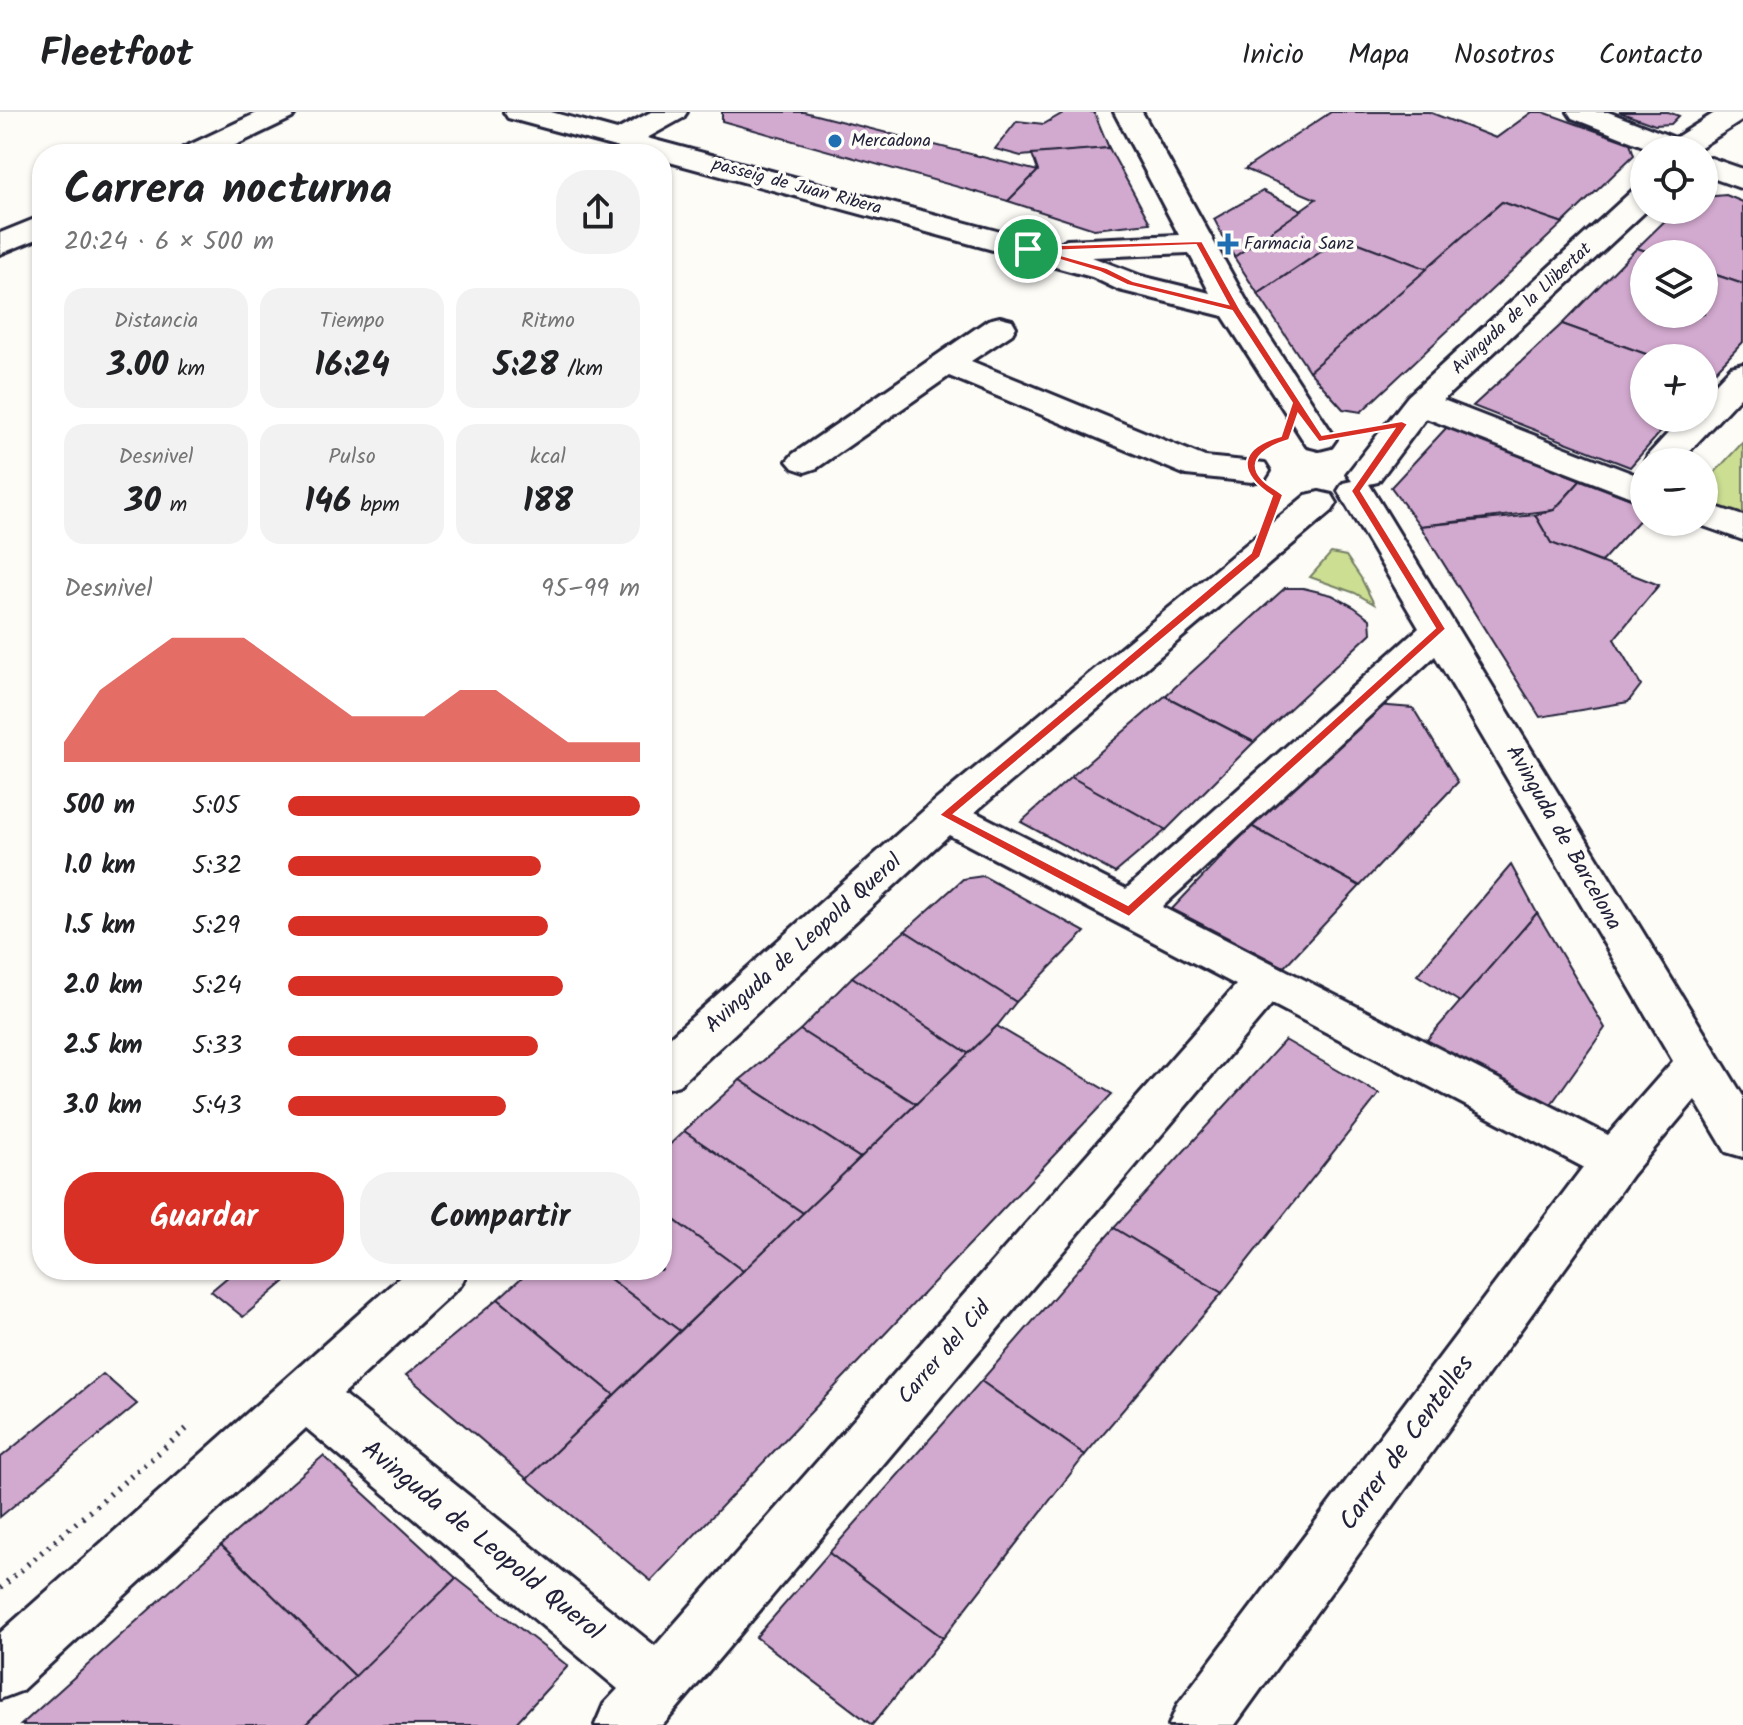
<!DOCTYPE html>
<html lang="es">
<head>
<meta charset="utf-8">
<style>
	body { margin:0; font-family:Kalam,sans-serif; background:#f2f2f2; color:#202124; height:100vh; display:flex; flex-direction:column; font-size:30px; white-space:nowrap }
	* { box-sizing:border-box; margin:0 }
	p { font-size:26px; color:#757577 }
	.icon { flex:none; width:44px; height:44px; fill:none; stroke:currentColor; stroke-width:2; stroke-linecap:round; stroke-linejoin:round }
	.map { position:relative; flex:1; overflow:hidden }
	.side { position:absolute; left:32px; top:32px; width:640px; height:1136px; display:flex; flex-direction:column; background:#fff; border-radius:32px; box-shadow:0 2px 6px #0004 }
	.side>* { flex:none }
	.fabs { position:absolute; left:1630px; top:24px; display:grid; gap:16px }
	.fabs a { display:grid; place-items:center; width:88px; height:88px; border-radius:50%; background:#fff; box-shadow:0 2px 6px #0004; font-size:40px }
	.pin { position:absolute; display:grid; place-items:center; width:68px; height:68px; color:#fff; margin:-34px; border:4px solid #fff; border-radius:50%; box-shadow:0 2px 8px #0007 }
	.round { display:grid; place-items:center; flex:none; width:84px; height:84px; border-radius:32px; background:#f2f2f2 }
	.head { display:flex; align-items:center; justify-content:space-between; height:136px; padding:0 32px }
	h1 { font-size:44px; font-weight:700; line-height:60px }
	.metrics { display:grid; grid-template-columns:repeat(3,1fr); gap:12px; height:136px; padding:8px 32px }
	.metrics div { display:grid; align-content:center; border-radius:20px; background:#f2f2f2; text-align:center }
	.metrics b { font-size:34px; font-weight:700 }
	.metrics small { font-size:22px; font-weight:400 }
	.metrics p { font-size:22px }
	.chart { height:224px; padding:16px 32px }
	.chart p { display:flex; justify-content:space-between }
	.chart svg { width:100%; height:144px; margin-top:8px; fill:#d93025; opacity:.7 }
	.primary-button { display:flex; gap:16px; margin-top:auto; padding:16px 32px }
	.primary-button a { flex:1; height:92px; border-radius:32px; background:#d93025; color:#fff; font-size:32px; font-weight:700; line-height:92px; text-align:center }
	.primary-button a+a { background:#f2f2f2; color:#202124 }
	ul { padding:0 32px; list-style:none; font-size:26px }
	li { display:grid; grid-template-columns:128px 96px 1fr; align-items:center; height:60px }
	li i { height:20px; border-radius:10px; background:#d93025 }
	header { display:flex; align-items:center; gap:48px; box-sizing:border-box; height:112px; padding:0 40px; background:#fff; border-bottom:2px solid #e0e0e0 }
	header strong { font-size:38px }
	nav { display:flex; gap:44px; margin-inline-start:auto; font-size:28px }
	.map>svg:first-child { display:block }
</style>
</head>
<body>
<header>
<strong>Fleetfoot</strong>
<nav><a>Inicio</a><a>Mapa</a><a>Nosotros</a><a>Contacto</a></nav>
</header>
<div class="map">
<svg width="1743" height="1613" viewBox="0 0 1743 1613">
	<rect width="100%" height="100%" fill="#fdfcf7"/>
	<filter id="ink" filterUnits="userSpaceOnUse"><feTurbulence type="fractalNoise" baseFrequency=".0125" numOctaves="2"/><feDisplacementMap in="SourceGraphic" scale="16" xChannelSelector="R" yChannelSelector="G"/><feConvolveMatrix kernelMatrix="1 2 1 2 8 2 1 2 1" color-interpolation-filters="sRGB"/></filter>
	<g filter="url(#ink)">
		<!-- green -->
		<g fill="#cbde92" stroke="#768066" stroke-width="2">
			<polygon points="1743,330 1743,410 1704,396 1704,372"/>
			<polygon points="1331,441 1346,444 1361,466 1374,492 1355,481 1310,465"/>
		</g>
		<!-- building -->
		<g fill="#d2a9cf" stroke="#22223b" stroke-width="2">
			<polygon points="722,0 804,0 1038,59 1008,89 722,9"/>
			<polygon points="1065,0 1094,0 1109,36 1021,44 995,37 1017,9 1044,12"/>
			<polygon points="1331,0 1429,0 1496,26 1532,0 1543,0 1630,31 1634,43 1563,111 1502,90 1427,157 1343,125 1258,182 1234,145 1316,87 1245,57"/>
			<polygon points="1619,0 1668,0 1679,4 1671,12 1655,13"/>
			<polygon points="1109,36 1150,111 1094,117 1008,89 1038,59 1032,42"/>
			<polygon points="1263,79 1302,98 1234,145 1214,107"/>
			<polygon points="1726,83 1743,90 1743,172 1704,159 1704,142 1654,142 1637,136 1676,98 1704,98 1704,85"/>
			<polygon points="1502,90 1563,111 1361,300 1343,297 1309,259"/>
			<polygon points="1343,125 1427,157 1309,259 1258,182"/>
			<polygon points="1637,136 1654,142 1644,142 1644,202 1704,202 1704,159 1743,172 1743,230 1710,265 1704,263 1704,246 1657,246 1562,212"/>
			<polygon points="1562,212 1657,246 1644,246 1644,306 1673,306 1630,355 1473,294"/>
			<polygon points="1448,314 1581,368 1554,398 1420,414 1391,375"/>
			<polygon points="1581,368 1644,392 1644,403 1601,450 1551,431 1535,403 1554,398"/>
			<polygon points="1535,403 1551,431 1659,473 1614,527 1641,573 1628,590 1540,605 1420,414"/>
			<polygon points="1285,476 1303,476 1332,483 1354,495 1370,507 1371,521 1254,630 1165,584"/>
			<polygon points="1165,584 1254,630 1166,718 1071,665"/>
			<polygon points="1376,593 1413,596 1458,670 1360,774 1251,714"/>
			<polygon points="1071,665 1166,718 1115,761 1021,710"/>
			<polygon points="1251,714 1360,774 1284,855 1172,797"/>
			<polygon points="1511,753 1537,801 1460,890 1417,863"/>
			<polygon points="983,764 1085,820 1016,890 905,819 963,767"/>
			<polygon points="1537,801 1605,916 1547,998 1426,929"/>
			<polygon points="905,819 1016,890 997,914 969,942 852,865"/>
			<polygon points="852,865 969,942 916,992 800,918"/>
			<polygon points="997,914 1112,982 651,1469 527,1367"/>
			<polygon points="800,918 916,992 860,1046 740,968"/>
			<polygon points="1285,928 1379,982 1222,1181 1114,1116"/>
			<polygon points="740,968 860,1046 803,1101 684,1019"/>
			<polygon points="684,1019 803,1101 743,1159 662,1099 662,1040"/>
			<polygon points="662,1099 743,1159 680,1219 598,1158 662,1158"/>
			<polygon points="1114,1116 1222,1181 1085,1343 981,1269"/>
			<polygon points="236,1158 298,1158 243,1205 211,1179"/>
			<polygon points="530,1158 598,1158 680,1219 614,1283 498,1187"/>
			<polygon points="498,1187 614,1283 527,1367 406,1263"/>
			<polygon points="103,1262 137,1292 0,1405 0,1346"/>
			<polygon points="981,1269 1085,1343 943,1526 829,1441"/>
			<polygon points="323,1344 456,1466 356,1565 221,1433"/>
			<polygon points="221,1433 356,1565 305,1613 21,1613"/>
			<polygon points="829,1441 943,1526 872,1613 756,1525"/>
			<polygon points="456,1466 568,1554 514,1613 305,1613"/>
		</g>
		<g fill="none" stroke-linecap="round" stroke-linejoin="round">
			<!-- minor casing -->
			<g stroke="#22223b" stroke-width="6">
				<g id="minor">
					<polygon points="259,0 296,0 292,6 217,42 178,42 183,36"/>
					<path d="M 504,0 L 551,0 L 617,18 L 651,0 L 687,0 L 683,6 L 647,26 L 1053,134 L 1067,128 L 1179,123 L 1114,0 L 1142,0 L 1251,197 L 1336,327 L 1331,334 L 1319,337 L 1307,334 L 1223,204 L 1119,178 L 1092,165 L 662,48 L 662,42 L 641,42 L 508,6 ZM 1189,141 L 1210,181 L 1141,164 L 1092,145 Z"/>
					<polygon points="1568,0 1608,0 1675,26 1716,0 1743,0 1743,8 1696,38 1653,38 1572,6"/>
					<polygon points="1711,46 1743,57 1743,77 1704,63 1704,48"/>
					<path d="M 1644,75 L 1644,98 L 1647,98 L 1443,288 L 1644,366 L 1644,390 L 1426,306 L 1378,370 L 1369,372 L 1743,984 L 1743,1045 L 1726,1040 L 1695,988 L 1632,1063 L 1235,1613 L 1169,1613 L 1178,1592 L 1583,1055 L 1272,892 L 663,1613 L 595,1613 L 604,1592 L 618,1577 L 306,1316 L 21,1579 L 0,1587 L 0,1521 L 408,1158 L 468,1158 L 461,1173 L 343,1282 L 655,1534 L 1236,873 L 949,723 L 679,973 L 662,978 L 662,932 L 930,693 L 1306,383 L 1319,380 L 1332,383 L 1337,391 L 1332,399 L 975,700 L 1126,777 L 1419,516 L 1338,379 L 1343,371 L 1352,369 L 1347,362 L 1408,284 L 1633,78 ZM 1435,544 L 1673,949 L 1608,1023 L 1162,795 Z"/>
					<polygon points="42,104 42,125 0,142 0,121"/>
					<polygon points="1000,205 1012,208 1016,215 1012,222 971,249 1205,345 1265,351 1270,359 1265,367 1252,370 1186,363 949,264 817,356 805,360 793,356 787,349 793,342 988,208"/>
					<polygon points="1743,252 1743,282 1679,350 1644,352 1648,343 1682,306 1704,306 1704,283 1731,255"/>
					<polygon points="1704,391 1743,404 1743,428 1692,410 1704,410"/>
				</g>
			</g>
			<!-- path -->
			<polyline stroke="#22223b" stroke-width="6" stroke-dasharray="2 7" stroke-linecap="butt" points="0,1476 191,1313"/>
			<!-- minor -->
			<use href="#minor" fill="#fdfcf7" fill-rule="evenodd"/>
		</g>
	</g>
	<!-- route -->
	<path fill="#d93025" stroke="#fff" stroke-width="2" fill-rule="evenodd" d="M 1202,129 L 1240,197 L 1322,323 L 1402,309 L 1408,312 L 1361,379 L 1446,517 L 1129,805 L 939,703 L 1251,441 L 1272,384 C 1236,360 1238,336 1281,324 L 1292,291 L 1232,199 L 1127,173 L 1100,160 L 1024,137 L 1028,134 ZM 1196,133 L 1228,192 L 1133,169 L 1107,156 L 1046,139 ZM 1298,302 L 1319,330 L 1394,317 L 1351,379 L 1435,516 L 1128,793 L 954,702 L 1260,445 L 1283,383 C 1276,377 1267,373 1262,367 C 1243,346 1272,333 1289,328 Z"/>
	<!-- markers -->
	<g fill="#1f6fb2" stroke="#fdfcf7" stroke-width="3">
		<circle cx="835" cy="29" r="8"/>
		<path d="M1224 120h8v8h8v8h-8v8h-8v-8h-8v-8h8z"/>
	</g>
	<g text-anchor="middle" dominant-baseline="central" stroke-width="7" stroke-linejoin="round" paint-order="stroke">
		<!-- far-poi labels -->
		<g font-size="18" fill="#22223b" stroke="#fdfcf7" text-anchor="start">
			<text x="851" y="29">Mercadona</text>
			<text x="1244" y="132">Farmacia Sanz</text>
		</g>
		<!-- far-street labels -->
		<g font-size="18" fill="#22223b" stroke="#fdfcf7">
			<text transform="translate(797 75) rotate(15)">passeig de Juan Ribera</text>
			<text transform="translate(1522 197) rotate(-43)">Avinguda de la Llibertat</text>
		</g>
		<!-- street labels -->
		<g font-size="22" fill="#22223b" stroke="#fdfcf7">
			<text transform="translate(1563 726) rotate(60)">Avinguda de Barcelona</text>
			<text transform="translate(804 832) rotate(-42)">Avinguda de Leopold Querol</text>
			<text transform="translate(945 1241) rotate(-49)">Carrer del Cid</text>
		</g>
		<!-- near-street labels -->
		<g font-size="26" fill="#22223b" stroke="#fdfcf7">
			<text transform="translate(1407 1331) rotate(-54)">Carrer de Centelles</text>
			<text transform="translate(482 1429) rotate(39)">Avinguda de Leopold Querol</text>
		</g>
	</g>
</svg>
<div class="fabs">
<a><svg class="icon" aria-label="locate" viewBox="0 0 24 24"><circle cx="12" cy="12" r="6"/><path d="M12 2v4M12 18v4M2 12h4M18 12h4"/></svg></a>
<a><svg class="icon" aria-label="layers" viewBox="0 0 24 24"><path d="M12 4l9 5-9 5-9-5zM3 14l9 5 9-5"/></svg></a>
<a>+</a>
<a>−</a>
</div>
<div class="pin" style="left:1028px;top:137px;background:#1e9e55"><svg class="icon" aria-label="arrive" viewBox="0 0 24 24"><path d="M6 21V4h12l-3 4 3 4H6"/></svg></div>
<section class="side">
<div class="head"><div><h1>Carrera nocturna</h1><p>20:24 · 6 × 500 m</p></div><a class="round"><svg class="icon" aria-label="share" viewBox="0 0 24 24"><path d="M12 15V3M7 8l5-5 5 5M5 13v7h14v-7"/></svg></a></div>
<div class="metrics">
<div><p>Distancia</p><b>3.00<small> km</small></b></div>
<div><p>Tiempo</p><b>16:24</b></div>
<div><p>Ritmo</p><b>5:28<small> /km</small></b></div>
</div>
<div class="metrics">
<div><p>Desnivel</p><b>30<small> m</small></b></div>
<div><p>Pulso</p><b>146<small> bpm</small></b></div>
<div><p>kcal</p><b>188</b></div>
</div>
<div class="chart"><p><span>Desnivel</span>95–99 m</p>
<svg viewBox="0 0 160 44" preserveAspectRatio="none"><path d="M0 44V38L10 22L20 14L30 6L40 6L50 6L60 14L70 22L80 30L90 30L100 30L110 22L120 22L130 30L140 38L150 38L160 38V44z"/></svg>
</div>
<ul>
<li><b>500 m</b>5:05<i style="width:100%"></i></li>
<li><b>1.0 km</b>5:32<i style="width:72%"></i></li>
<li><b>1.5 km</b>5:29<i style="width:74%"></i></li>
<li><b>2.0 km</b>5:24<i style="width:78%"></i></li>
<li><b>2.5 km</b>5:33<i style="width:71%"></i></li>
<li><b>3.0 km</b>5:43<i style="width:62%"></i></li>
</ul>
<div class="primary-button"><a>Guardar</a><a>Compartir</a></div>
</section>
</div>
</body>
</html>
